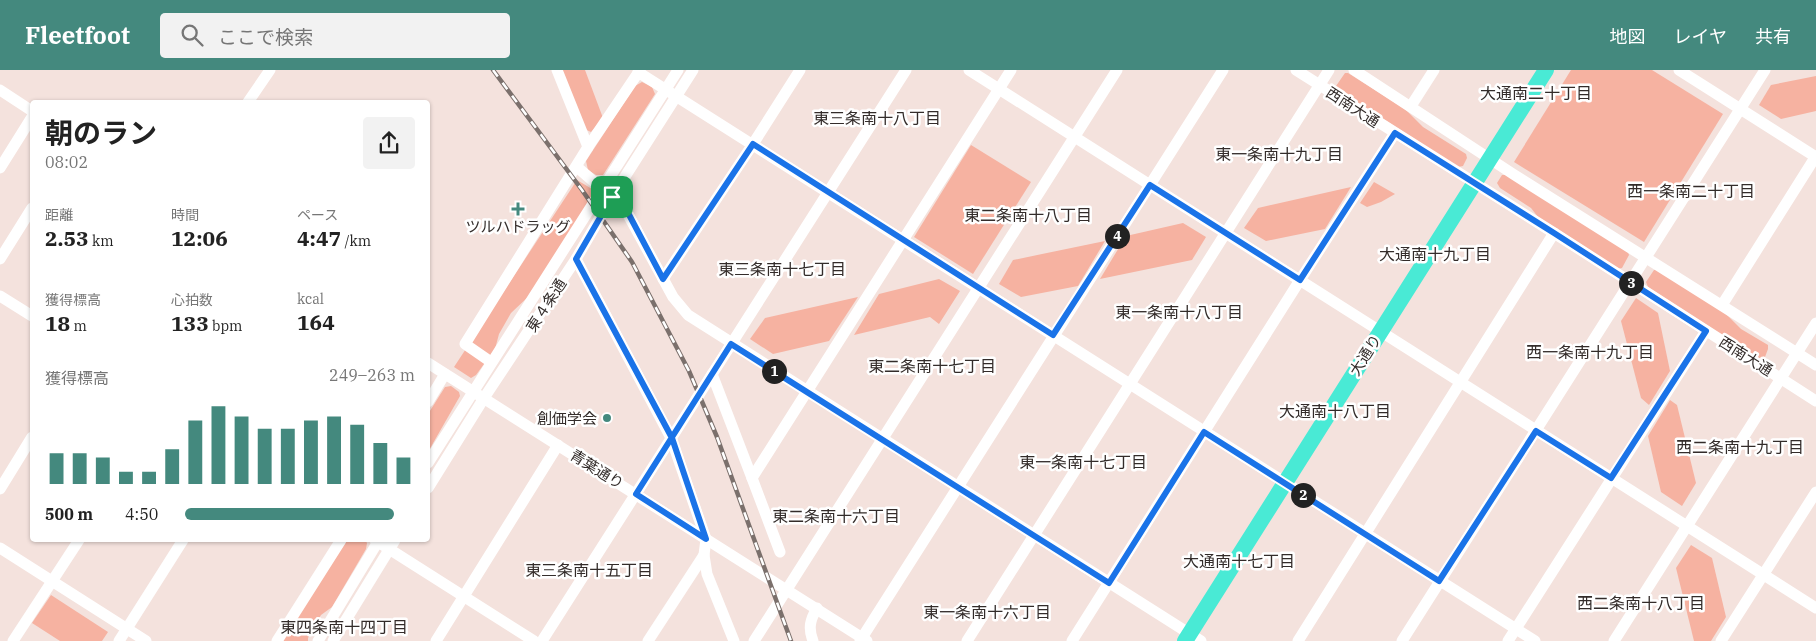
<!DOCTYPE html>
<html lang="ja">
<head>
<meta charset="utf-8">
<style>
	body { margin:0; font-family:"IBM Plex Serif","Noto Sans JP",serif; background:#f2f2f2; color:#222; height:100vh; display:flex; flex-direction:column; font-size:19px; white-space:nowrap }
	* { box-sizing:border-box; margin:0 }
	p { font-size:16px; color:#767676 }
	.icon { flex:none; width:28px; height:28px; fill:none; stroke:currentColor; stroke-width:2; stroke-linecap:round; stroke-linejoin:round }
	.map { position:relative; flex:1; overflow:hidden }
	.details { position:absolute; left:30px; top:30px; width:400px; height:442px; display:flex; flex-direction:column; background:#fff; border-radius:5px; box-shadow:0 1px 4px #0004 }
	.details>* { flex:none }
	.pin { position:absolute; display:grid; place-items:center; width:42px; height:42px; color:#fff; margin:-21px; border-radius:10px; box-shadow:0 2px 8px #0006 }
	.km { position:absolute; width:25px; height:25px; margin:-12px; border-radius:50%; background:#222; color:#fff; font-size:14px; line-height:25px; text-align:center }
	.round { display:grid; place-items:center; flex:none; width:52px; height:52px; border-radius:5px; background:#f2f2f2 }
	.headline { display:flex; align-items:center; justify-content:space-between; height:85px; padding:0 15px }
	h1 { font-size:28px; font-weight:700; line-height:38px }
	.stats { display:grid; grid-template-columns:repeat(3,1fr); gap:8px; height:85px; padding:5px 15px }
	.stats div { display:grid; align-content:center }
	.stats b { font-size:21px; font-weight:700 }
	.stats small { font-size:14px; font-weight:400 }
	.stats p { font-size:14px }
	.chart { height:140px; padding:10px 15px }
	.chart p { display:flex; justify-content:space-between }
	.chart svg { width:100%; height:90px; margin-top:5px; stroke:#44897e; stroke-width:6 }
	ul { padding:0 15px; list-style:none; font-size:16px }
	li { display:grid; grid-template-columns:80px 60px 1fr; align-items:center; height:38px }
	li i { height:12px; border-radius:6px; background:#44897e }
	header { display:flex; align-items:center; gap:30px; box-sizing:border-box; height:70px; padding:0 25px; background:#44897e; color:#fff }
	header strong { font-size:24px }
	nav { display:flex; gap:28px; margin-inline-start:auto; font-size:18px }
	.search { width:350px; height:45px; background:#f2f2f2; display:flex; align-items:center; gap:12px; box-sizing:border-box; padding:0 18px; border-radius:5px; color:#767676; font-size:19px }
	.map>svg:first-child { display:block }
</style>
</head>
<body>
<header>
<strong>Fleetfoot</strong>
<div class="search"><svg class="icon" aria-label="search" viewBox="0 0 24 24"><circle cx="10" cy="10" r="6"/><path d="M15 15l6 6"/></svg>ここで検索</div>
<nav><a>地図</a><a>レイヤ</a><a>共有</a></nav>
</header>
<div class="map">
<svg width="1816" height="571" viewBox="0 0 1816 571">
	<rect width="100%" height="100%" fill="#f4e2dd"/>
	<!-- green -->
	<g fill="#f6b2a1">
		<polygon points="561,0 585,0 603,48 591,62 584,59"/>
		<polygon points="1571,0 1652,0 1723,44 1644,172 1514,92"/>
		<polygon points="1345,3 1348,3 1405,39 1423,57 1466,84 1467,88 1463,96 1458,97 1337,19 1336,16"/>
		<polygon points="1816,6 1816,41 1781,49 1759,35 1771,15"/>
		<polygon points="642,12 652,17 655,24 603,105 596,105 588,100 586,91 635,16"/>
		<polygon points="971,75 1031,112 973,204 914,167"/>
		<polygon points="1502,105 1507,105 1628,182 1629,185 1622,198 1617,199 1538,147 1531,138 1500,118 1497,113"/>
		<polygon points="577,110 592,119 592,127 529,226 511,243 499,264 495,279 476,305 471,308 454,297"/>
		<polygon points="1374,112 1395,124 1381,132 1367,137 1360,133"/>
		<polygon points="1351,117 1325,159 1266,171 1244,158 1258,138"/>
		<polygon points="1183,153 1206,167 1192,190 1100,209 1126,166"/>
		<polygon points="1105,171 1078,216 1021,227 999,214 1013,190"/>
		<polygon points="1657,199 1725,243 1741,259 1768,275 1768,279 1765,287 1759,289 1648,217 1646,212 1654,200"/>
		<polygon points="939,209 960,221 939,254 930,247 854,265 879,224"/>
		<polygon points="858,227 829,271 773,284 750,269 765,248"/>
		<polygon points="1636,228 1658,243 1670,301 1649,335 1641,328 1621,251"/>
		<polygon points="451,316 459,322 460,326 428,382 428,344 445,317"/>
		<polygon points="1670,330 1677,335 1696,413 1682,436 1661,422 1648,366"/>
		<polygon points="347,470 365,470 367,473 366,479 332,537 321,545 308,568 308,571 282,571"/>
		<polygon points="1691,475 1712,488 1726,547 1711,571 1694,571 1676,498"/>
		<polygon points="51,525 108,562 102,571 60,571 32,553"/>
	</g>
	<g fill="none" stroke-linecap="round" stroke-linejoin="round">
		<!-- minor -->
		<g stroke="#fff" stroke-width="11">
			<polyline points="557,0 588,77"/>
			<polyline points="969,0 1816,538"/>
			<polyline points="1296,0 1554,163 1816,331"/>
			<polyline points="1354,0 1513,104 1816,295"/>
			<polyline points="1679,0 1816,87"/>
			<polyline points="638,2 1535,571"/>
			<polyline points="0,20 32,41"/>
			<polyline points="248,32 270,0"/>
			<polyline points="1411,36 1434,0"/>
			<polyline points="577,97 625,139 673,227 688,245 1201,571"/>
			<polyline points="0,98 32,47"/>
			<polyline points="0,189 32,138"/>
			<polyline points="576,189 671,368 706,469 704,485 707,504 734,571"/>
			<polyline points="663,209 753,74 800,0"/>
			<polyline points="0,226 32,246"/>
			<polyline points="1722,235 1816,86"/>
			<polyline points="491,292 465,274 588,77 640,0"/>
			<polyline points="428,293 867,571"/>
			<polyline points="712,304 752,408"/>
			<polyline points="428,332 445,304"/>
			<polyline points="428,393 678,0"/>
			<polyline points="428,418 484,328 576,189 612,127 693,0"/>
			<polyline points="0,419 32,367"/>
			<polyline points="375,470 534,571"/>
			<polyline points="0,478 146,571"/>
			<polyline points="780,482 752,408 1011,0"/>
			<polyline points="13,571 79,470"/>
			<polyline points="119,571 183,470"/>
			<polyline points="277,571 341,470"/>
			<polyline points="318,571 379,470"/>
			<polyline points="333,571 395,470"/>
			<polyline points="436,571 558,375"/>
			<polyline points="542,571 906,0"/>
			<polyline points="648,571 704,485"/>
			<polyline points="754,571 1117,0"/>
			<path d="M 813,571 C 808,558 810,550 817,538"/>
			<polyline points="860,571 1223,0"/>
			<polyline points="967,571 1329,0"/>
			<polyline points="1072,571 1300,210 1395,63"/>
			<polyline points="1298,571 1554,163"/>
			<polyline points="1402,571 1765,0"/>
			<polyline points="1508,571 1706,261"/>
			<polyline points="1614,571 1816,253"/>
			<polyline points="1721,571 1816,422"/>
		</g>
		<!-- highway -->
		<polyline stroke="#49ead5" stroke-width="16" points="1185,571 1546,0"/>
		<!-- rail casing -->
		<g stroke="#7b706c" stroke-width="4.5">
			<polyline id="rail" points="493,0 582,120 632,192 689,301 717,367 791,571"/>
		</g>
		<!-- rail -->
		<use href="#rail" stroke="#fff" stroke-width="2.5" stroke-dasharray="8" stroke-linecap="butt"/>
	</g>
	<g fill="none" stroke-linecap="round" stroke-linejoin="round">
		<!-- route casing -->
		<g stroke="#fff" stroke-width="10">
			<polyline id="route" points="612,127 576,189 672,368 706,469 636,424 731,274 1109,513 1204,362 1439,511 1536,361 1611,408 1706,261 1554,163 1395,63 1300,210 1150,115 1053,265 753,74 663,209 626,139 612,127"/>
		</g>
		<!-- route -->
		<use href="#route" stroke="#1a73e8" stroke-width="6"/>
	</g>
	<!-- markers -->
	<g fill="#44897e" stroke="#fff" stroke-width="2">
		<path d="M515.5 131.5h5v5h5v5h-5v5h-5v-5h-5v-5h5z"/>
		<circle cx="607" cy="348" r="5"/>
	</g>
	<g text-anchor="middle" dominant-baseline="central" stroke-width="5" stroke-linejoin="round" paint-order="stroke">
		<!-- street labels -->
		<g font-size="15" fill="#332c2a" stroke="#fff">
			<text transform="translate(1353 37) rotate(33)">西南大通</text>
			<text transform="translate(546 235) rotate(-57)">東４条通</text>
			<text transform="translate(1365 285) rotate(-58)">大通り</text>
			<text transform="translate(1746 286) rotate(32)">西南大通</text>
			<text transform="translate(597 399) rotate(32)">青葉通り</text>
		</g>
		<!-- poi labels -->
		<g font-size="15" fill="#332c2a" stroke="#fff">
			<text x="518" y="156">ツルハドラッグ</text>
			<text x="597" y="348" text-anchor="end">創価学会</text>
		</g>
		<!-- neighbourhood labels -->
		<g font-size="16" fill="#332c2a" stroke="#fff">
			<text x="1536" y="23">大通南二十丁目</text>
			<text x="877" y="48">東三条南十八丁目</text>
			<text x="1279" y="84">東一条南十九丁目</text>
			<text x="1691" y="121">西一条南二十丁目</text>
			<text x="1028" y="145">東二条南十八丁目</text>
			<text x="1435" y="184">大通南十九丁目</text>
			<text x="782" y="199">東三条南十七丁目</text>
			<text x="1179" y="242">東一条南十八丁目</text>
			<text x="1590" y="282">西一条南十九丁目</text>
			<text x="932" y="296">東二条南十七丁目</text>
			<text x="1335" y="341">大通南十八丁目</text>
			<text x="1740" y="377">西二条南十九丁目</text>
			<text x="1083" y="392">東一条南十七丁目</text>
			<text x="836" y="446">東二条南十六丁目</text>
			<text x="1239" y="491">大通南十七丁目</text>
			<text x="589" y="500">東三条南十五丁目</text>
			<text x="1641" y="533">西二条南十八丁目</text>
			<text x="987" y="542">東一条南十六丁目</text>
			<text x="344" y="557">東四条南十四丁目</text>
		</g>
	</g>
</svg>
<div class="pin" style="left:612px;top:127px;background:#1e9e55"><svg class="icon" aria-label="arrive" viewBox="0 0 24 24"><path d="M6 21V4h12l-3 4 3 4H6"/></svg></div>
<b class="km" style="left:774px;top:301px">1</b>
<b class="km" style="left:1303px;top:425px">2</b>
<b class="km" style="left:1631px;top:213px">3</b>
<b class="km" style="left:1117px;top:166px">4</b>
<section class="details">
<div class="headline"><div><h1>朝のラン</h1><p>08:02</p></div><a class="round"><svg class="icon" aria-label="share" viewBox="0 0 24 24"><path d="M12 15V3M7 8l5-5 5 5M5 13v7h14v-7"/></svg></a></div>
<div class="stats">
<div><p>距離</p><b>2.53<small> km</small></b></div>
<div><p>時間</p><b>12:06</b></div>
<div><p>ペース</p><b>4:47<small> /km</small></b></div>
</div>
<div class="stats">
<div><p>獲得標高</p><b>18<small> m</small></b></div>
<div><p>心拍数</p><b>133<small> bpm</small></b></div>
<div><p>kcal</p><b>164</b></div>
</div>
<div class="chart"><p><span>獲得標高</span>249–263 m</p>
<svg viewBox="0 0 160 44" preserveAspectRatio="none"><path d="M5 44V29M15 44V29M25 44V31M35 44V38M45 44V38M55 44V27M65 44V13M75 44V6M85 44V11M95 44V17M105 44V17M115 44V13M125 44V11M135 44V15M145 44V24M155 44V31"/></svg>
</div>
<ul>
<li><b>500 m</b>4:50<i style="width:91%"></i></li>
</ul>
</section>
</div>
</body>
</html>
